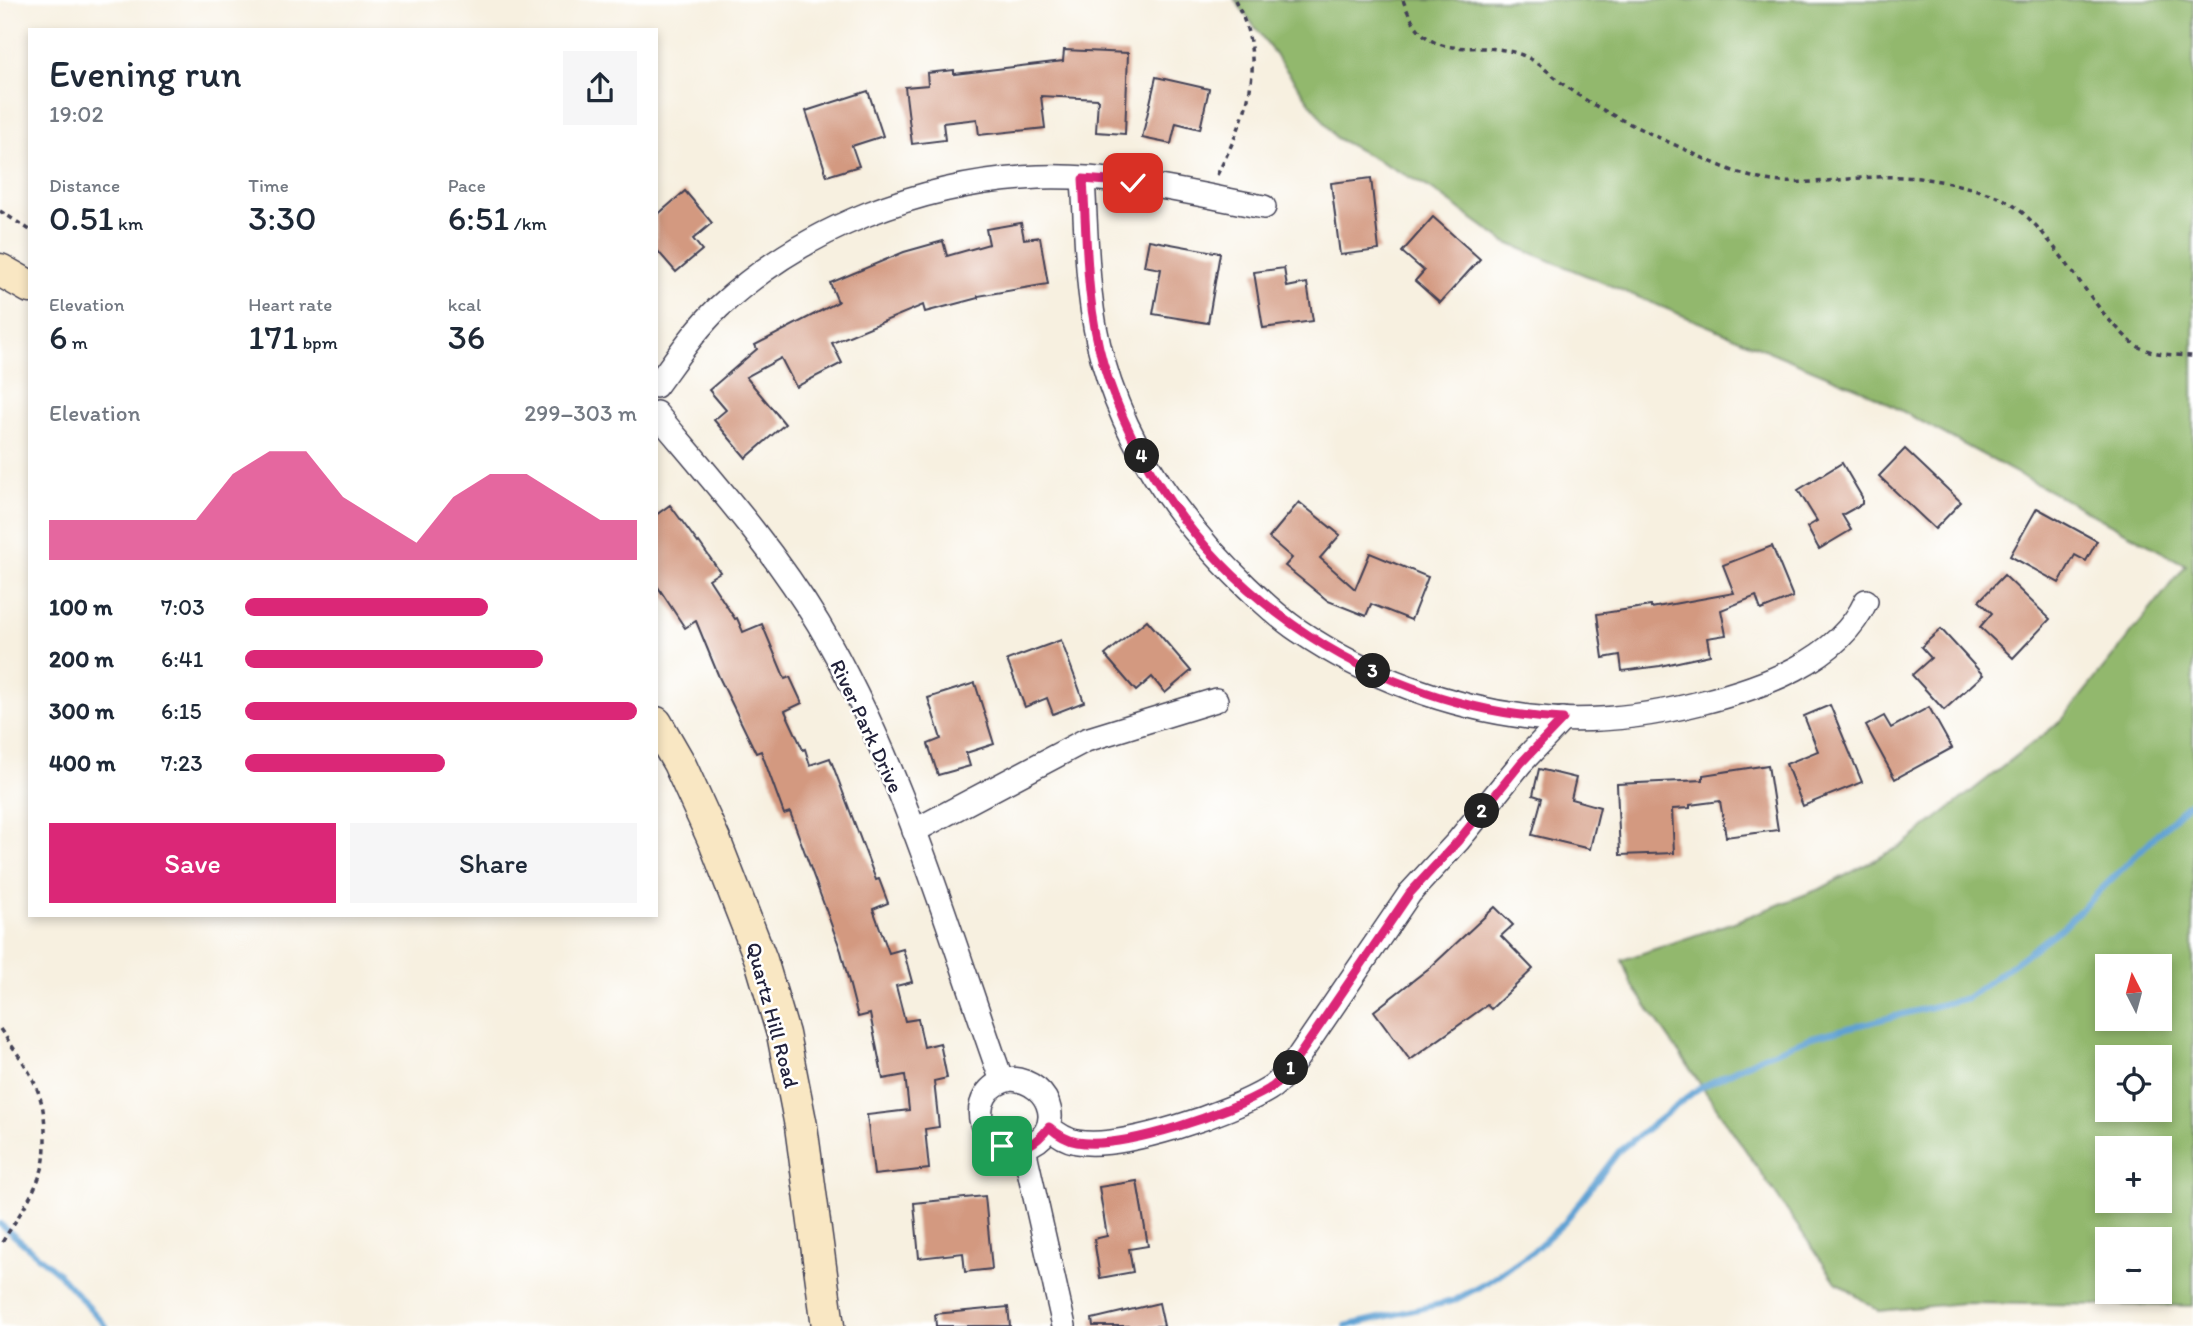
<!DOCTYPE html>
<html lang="en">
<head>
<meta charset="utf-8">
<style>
	body { margin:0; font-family:Itim,sans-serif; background:#f6f6f7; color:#1f2937; height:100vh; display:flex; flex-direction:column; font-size:26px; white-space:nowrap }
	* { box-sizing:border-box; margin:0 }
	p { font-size:23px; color:#747a83 }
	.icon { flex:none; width:38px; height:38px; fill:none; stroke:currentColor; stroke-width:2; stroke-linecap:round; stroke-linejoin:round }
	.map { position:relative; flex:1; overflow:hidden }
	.drawer { position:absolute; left:28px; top:28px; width:630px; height:889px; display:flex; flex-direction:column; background:#fff; border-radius:0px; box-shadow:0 4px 10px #0003 }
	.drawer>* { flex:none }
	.needle { width:46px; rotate:354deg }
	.tools { position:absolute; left:2095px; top:954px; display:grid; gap:14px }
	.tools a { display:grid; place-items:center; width:77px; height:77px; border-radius:0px; background:#fff; box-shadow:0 4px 10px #0003; font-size:35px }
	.pin { position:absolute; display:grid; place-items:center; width:60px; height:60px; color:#fff; margin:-30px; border-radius:14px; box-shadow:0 4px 10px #0006 }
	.km { position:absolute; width:35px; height:35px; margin:-18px; border-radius:50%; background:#222; color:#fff; font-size:19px; line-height:35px; text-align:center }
	.round { display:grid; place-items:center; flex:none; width:74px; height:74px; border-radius:0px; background:#f6f6f7 }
	.overview { display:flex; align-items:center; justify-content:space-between; height:119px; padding:0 21px }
	h1 { font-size:38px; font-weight:600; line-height:52px }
	.figures { display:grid; grid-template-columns:repeat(3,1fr); gap:10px; height:119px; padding:7px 21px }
	.figures div { display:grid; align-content:center }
	.figures b { font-size:35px; font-weight:600 }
	.figures small { font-size:19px; font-weight:400 }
	.figures p { font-size:19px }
	.chart { height:196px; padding:14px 21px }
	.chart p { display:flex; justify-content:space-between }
	.chart svg { width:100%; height:126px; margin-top:7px; fill:#db2777; opacity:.7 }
	.primary-button { display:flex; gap:14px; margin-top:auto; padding:14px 21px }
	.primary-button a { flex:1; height:80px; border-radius:0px; background:#db2777; color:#fff; font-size:28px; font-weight:600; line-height:80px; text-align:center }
	.primary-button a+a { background:#f6f6f7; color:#1f2937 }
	ul { padding:0 21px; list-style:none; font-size:23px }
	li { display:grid; grid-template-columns:112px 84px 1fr; align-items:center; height:52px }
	li i { height:18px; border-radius:9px; background:#db2777 }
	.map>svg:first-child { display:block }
</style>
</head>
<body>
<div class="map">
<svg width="2193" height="1326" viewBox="0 0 2193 1326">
	<rect width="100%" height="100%" fill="#fff"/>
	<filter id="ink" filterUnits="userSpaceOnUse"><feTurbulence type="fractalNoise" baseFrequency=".0143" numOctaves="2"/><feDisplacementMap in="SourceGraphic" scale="14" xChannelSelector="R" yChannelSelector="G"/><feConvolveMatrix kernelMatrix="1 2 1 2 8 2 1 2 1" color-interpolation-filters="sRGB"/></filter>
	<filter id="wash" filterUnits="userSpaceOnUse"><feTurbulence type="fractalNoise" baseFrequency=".00686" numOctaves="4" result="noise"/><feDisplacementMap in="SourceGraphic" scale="28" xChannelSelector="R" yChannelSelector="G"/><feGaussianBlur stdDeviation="1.57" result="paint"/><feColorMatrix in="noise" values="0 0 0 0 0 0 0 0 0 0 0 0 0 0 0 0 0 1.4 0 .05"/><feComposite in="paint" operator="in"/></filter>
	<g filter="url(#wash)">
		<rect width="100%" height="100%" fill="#f7f0e0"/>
		<!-- forest -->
		<path fill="#92b86d" stroke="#5a6d54" stroke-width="2" fill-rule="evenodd" d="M 1235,0 L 2193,0 L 2193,1306 L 1963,1303 L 1879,1311 L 1836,1282 L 1631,983 L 1622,960 L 1734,922 L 1822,888 L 1903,845 L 2062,720 L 2186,565 L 1865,391 L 1505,242 L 1430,188 L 1336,138 ZM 2107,966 L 2160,966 L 2160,1018 L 2107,1018 ZM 2107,1057 L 2160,1057 L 2160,1110 L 2107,1110 ZM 2107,1148 L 2160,1148 L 2160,1200 L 2107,1200 ZM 2107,1239 L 2160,1239 L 2160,1292 L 2107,1292 Z"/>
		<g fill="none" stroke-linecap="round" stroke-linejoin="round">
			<!-- stream -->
			<g stroke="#5fa1d3" stroke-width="6">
				<polyline points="0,1224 57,1272 106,1326"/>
				<polyline points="1345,1326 1453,1301 1488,1282 1532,1252 1564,1223 1620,1150 1698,1089 1763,1056 1812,1037 1967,998 2064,926 2193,799"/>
			</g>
		</g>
		<g id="blocks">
			<!-- building -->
			<g fill="#d39980">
				<polygon points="1064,50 1128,53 1125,134 1096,132 1098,99 1041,96 1045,128 979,135 977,119 943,123 945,140 912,144 905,87 928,85 927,73 954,70 954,74 1063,61"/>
				<polygon points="1156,77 1209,89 1200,129 1176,123 1171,144 1142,138"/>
				<polygon points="868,91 883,136 852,146 859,166 827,176 806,111"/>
				<polygon points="1371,178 1379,250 1340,255 1331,183"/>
				<polygon points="685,191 712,223 693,239 702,250 676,272 656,249 656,216"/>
				<polygon points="1433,217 1480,259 1440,303 1415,281 1424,271 1402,252"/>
				<polygon points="1021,223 1024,239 1040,237 1048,284 978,296 978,298 925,312 923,305 832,343 842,363 796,387 781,358 746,377 785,424 746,458 714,420 726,410 709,390 757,349 755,345 838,302 830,283 904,252 943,241 947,256 989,244 986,229"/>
				<polygon points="1149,240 1220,253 1208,323 1153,314 1161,269 1144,266"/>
				<polygon points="1284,268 1287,287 1307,283 1313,321 1263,328 1254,272"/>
				<polygon points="1905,449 1961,502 1935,529 1879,476"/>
				<polygon points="1842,463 1862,497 1862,504 1842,515 1851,530 1819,549 1807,527 1817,521 1798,490"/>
				<polygon points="1299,502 1340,535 1320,558 1355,589 1370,553 1428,577 1411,620 1371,604 1366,616 1328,601 1285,566 1292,558 1269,538"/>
				<polygon points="670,505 698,543 699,542 720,572 709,579 735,619 737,618 743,632 762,624 785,679 790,677 802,703 785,711 803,750 805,749 810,765 830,758 876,880 879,879 888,903 873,909 889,953 903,949 912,982 896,986 905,1021 918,1019 924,1047 940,1043 947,1078 934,1081 939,1127 925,1129 929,1169 874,1175 867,1115 909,1110 905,1075 883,1079 870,1014 858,1017 841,951 790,812 784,814 761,751 756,753 719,677 696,621 685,628 656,584 656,515"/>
				<polygon points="2037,508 2097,541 2086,561 2075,555 2059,583 2010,556"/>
				<polygon points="1772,546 1793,597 1761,610 1756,596 1721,610 1726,635 1707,638 1710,655 1660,666 1622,671 1620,655 1603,658 1597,614 1651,606 1651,608 1734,593 1723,565"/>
				<polygon points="2004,575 2050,619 2013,658 1980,627 1992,613 1979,601"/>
				<polygon points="1147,620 1191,671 1165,693 1152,677 1136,691 1105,655"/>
				<polygon points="1941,629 1983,675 1944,710 1912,675 1931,658 1921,647"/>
				<polygon points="1061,640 1084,702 1053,714 1047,698 1025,707 1007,660"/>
				<polygon points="975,683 994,744 966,753 970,766 938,775 928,744 941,739 928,698"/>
				<polygon points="1830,705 1862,782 1803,806 1786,764 1818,751 1804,716"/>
				<polygon points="1929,707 1952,748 1895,779 1866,726 1884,716 1891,728"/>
				<polygon points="1768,765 1778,830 1726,837 1720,801 1690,805 1690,808 1672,809 1674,853 1620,855 1617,784 1703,780 1703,775"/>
				<polygon points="1539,769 1576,778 1571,799 1600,807 1590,849 1532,835 1542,798 1533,795"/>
				<polygon points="1495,907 1513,925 1501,936 1533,969 1491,1009 1487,1005 1410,1060 1374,1011 1433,965"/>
				<polygon points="1137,1181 1148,1246 1129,1249 1133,1272 1100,1278 1094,1239 1107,1236 1099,1187"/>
				<polygon points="985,1196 992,1269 965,1272 963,1253 919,1258 914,1203"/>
				<polygon points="1159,1303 1164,1326 1093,1326 1092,1319"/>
				<polygon points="1008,1307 1010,1326 936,1326 935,1314"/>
			</g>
		</g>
	</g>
	<g filter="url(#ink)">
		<use href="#blocks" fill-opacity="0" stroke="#424154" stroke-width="2"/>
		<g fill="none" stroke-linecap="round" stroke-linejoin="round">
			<!-- street casing -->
			<g stroke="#424154" stroke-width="26">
				<g id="street">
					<path d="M 1083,179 C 1087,239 1086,303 1103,361 C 1128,450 1181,524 1247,587 C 1263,602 1280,619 1299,631 C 1367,677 1448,707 1529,717 C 1586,724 1645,717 1700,703 C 1760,688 1839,661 1866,601"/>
					<path d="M 656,386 C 676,359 695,330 719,307 C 804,228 922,182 1038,177 C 1114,174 1190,193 1264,207"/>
					<path d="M 656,413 C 713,481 772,547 818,623 C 902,765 947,927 1002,1081"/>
					<polyline points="914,831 1086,740 1216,700"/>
					<path d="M 1011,1079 C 1054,1082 1066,1135 1024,1147 C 979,1161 960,1089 1011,1079 Z"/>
					<path d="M 1049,1127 C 1057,1134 1066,1140 1077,1142 C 1122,1150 1230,1113 1269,1089 C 1278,1084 1285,1074 1292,1066 L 1410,893 L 1458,841 L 1521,763 L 1563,719"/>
					<polyline points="1024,1148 1064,1326"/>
				</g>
			</g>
			<!-- secondary casing -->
			<g stroke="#424154" stroke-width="35">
				<g id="secondary">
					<polyline points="0,270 30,287"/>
					<polyline points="656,723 679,763 715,842 761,960 783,1034 801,1126 828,1326"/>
				</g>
			</g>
			<!-- path -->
			<g stroke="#424154" stroke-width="3.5" stroke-dasharray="5 5" stroke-linecap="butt">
				<path d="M 1403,0 C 1429,72 1470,35 1522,55 C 1543,63 1558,83 1578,95 C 1612,117 1649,133 1686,150 C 1705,159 1725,169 1745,175 C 1796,192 1851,174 1903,177 C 1934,178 1967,186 1996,196 C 2039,211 2080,289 2113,324 C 2122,332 2130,343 2141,348 C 2157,355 2176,355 2193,356"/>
				<path d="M 1217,175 C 1247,115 1269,64 1235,0"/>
				<polyline points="0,211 30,230"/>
				<path d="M 0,1029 C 26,1066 46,1089 45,1137 C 45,1147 45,1159 42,1169 C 34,1196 14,1222 0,1246"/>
			</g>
			<!-- street -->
			<use href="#street" stroke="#fff" stroke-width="23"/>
			<!-- secondary -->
			<use href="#secondary" stroke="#f9e7c3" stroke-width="32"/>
		</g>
	</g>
	<g fill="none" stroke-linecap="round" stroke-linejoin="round" filter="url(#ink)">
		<!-- route casing -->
		<g stroke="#fff" stroke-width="14">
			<path id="route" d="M 1002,1146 C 1023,1152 1036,1144 1049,1127 C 1057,1134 1066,1140 1077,1142 C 1123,1150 1229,1113 1269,1089 C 1278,1084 1285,1074 1292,1066 L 1410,893 L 1458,841 L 1521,763 L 1563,719 C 1353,708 1164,566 1103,363 C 1086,304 1087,240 1083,179 L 1133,183"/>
		</g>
		<!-- route -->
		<use href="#route" stroke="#db2777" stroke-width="9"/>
	</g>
	<g text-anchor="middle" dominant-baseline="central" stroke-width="5" stroke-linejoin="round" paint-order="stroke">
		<!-- street labels -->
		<g font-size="21" fill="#22223b" stroke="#fff">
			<text transform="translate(867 726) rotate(65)">River Park Drive</text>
			<text transform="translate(773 1015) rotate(75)">Quartz Hill Road</text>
		</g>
	</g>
</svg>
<div class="tools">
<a><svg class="needle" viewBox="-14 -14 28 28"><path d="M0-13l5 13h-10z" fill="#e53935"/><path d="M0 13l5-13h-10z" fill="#747a83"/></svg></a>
<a><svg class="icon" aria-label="locate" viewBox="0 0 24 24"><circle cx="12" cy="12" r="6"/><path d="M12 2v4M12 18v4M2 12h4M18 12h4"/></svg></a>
<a>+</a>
<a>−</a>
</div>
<div class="pin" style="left:1002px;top:1146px;background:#1e9e55"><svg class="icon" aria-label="arrive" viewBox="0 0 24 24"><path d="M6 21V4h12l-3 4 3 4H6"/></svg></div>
<div class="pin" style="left:1133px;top:183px;background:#d93025"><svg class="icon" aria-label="check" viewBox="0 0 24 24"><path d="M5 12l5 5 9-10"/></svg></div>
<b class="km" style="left:1291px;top:1068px">1</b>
<b class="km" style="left:1482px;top:811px">2</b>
<b class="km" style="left:1373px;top:671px">3</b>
<b class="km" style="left:1142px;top:456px">4</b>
<section class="drawer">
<div class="overview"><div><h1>Evening run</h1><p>19:02</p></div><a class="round"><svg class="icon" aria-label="share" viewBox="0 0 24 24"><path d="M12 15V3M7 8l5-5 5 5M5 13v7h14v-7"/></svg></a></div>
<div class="figures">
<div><p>Distance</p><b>0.51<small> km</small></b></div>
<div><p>Time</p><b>3:30</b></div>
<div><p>Pace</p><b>6:51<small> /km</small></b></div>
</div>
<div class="figures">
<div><p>Elevation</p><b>6<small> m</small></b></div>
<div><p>Heart rate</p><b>171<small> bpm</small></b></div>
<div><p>kcal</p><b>36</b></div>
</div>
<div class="chart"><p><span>Elevation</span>299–303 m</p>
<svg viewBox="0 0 160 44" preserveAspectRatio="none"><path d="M0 44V30L10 30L20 30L30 30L40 30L50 14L60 6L70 6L80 22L90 30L100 38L110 22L120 14L130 14L140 22L150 30L160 30V44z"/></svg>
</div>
<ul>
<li><b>100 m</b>7:03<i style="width:62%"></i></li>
<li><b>200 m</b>6:41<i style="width:76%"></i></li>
<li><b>300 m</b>6:15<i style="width:100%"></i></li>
<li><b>400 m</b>7:23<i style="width:51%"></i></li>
</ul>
<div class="primary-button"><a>Save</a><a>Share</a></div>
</section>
</div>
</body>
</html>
